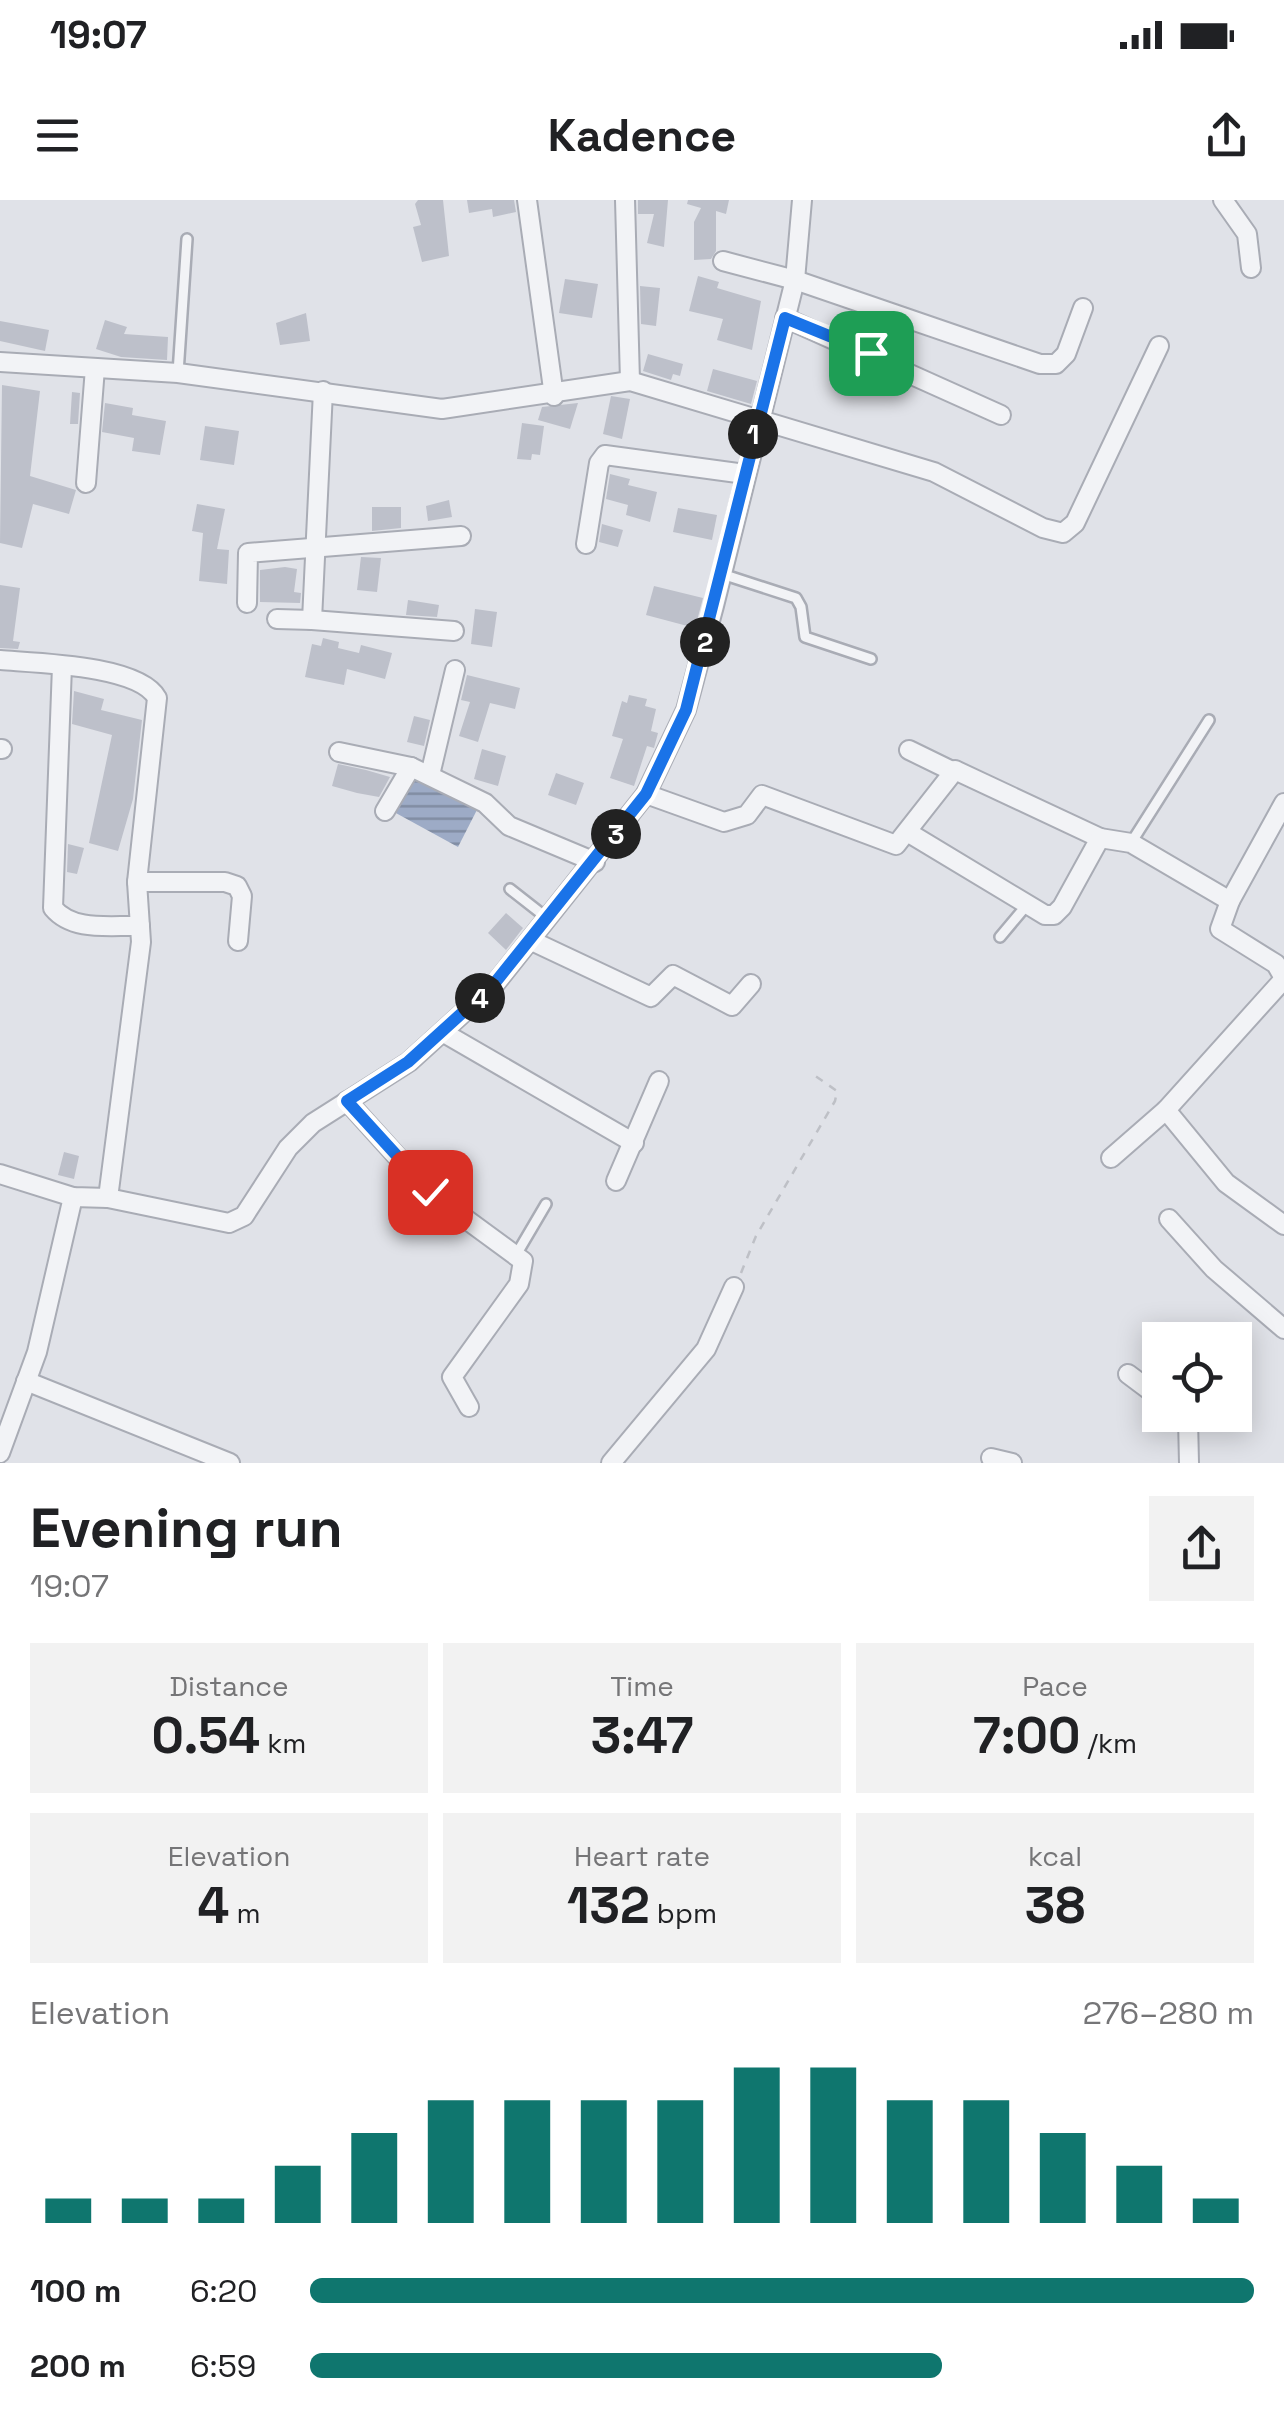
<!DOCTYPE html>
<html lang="en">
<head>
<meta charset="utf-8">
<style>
	body { margin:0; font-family:"Space Grotesk",sans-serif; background:#f2f2f2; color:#202124; height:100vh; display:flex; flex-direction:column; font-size:38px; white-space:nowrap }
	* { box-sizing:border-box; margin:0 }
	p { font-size:32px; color:#757577 }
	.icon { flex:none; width:55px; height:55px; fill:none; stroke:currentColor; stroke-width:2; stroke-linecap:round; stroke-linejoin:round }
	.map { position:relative; height:1263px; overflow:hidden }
	.sheet { display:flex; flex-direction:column; background:#fff; flex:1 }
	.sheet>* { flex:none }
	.controls { position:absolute; left:1142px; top:1122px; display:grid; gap:20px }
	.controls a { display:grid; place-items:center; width:110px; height:110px; border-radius:0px; background:#fff; box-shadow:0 5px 25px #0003; font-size:50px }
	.pin { position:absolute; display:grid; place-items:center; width:85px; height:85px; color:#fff; margin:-42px; border-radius:20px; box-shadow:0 5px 15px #0006 }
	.km { position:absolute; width:50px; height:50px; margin:-25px; border-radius:50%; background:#222; color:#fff; font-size:28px; line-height:50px; text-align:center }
	.round { display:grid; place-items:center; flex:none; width:105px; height:105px; border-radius:0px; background:#f2f2f2 }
	.headline { display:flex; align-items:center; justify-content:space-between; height:170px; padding:0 30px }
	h1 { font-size:55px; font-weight:600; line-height:75px }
	.stats { display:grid; grid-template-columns:repeat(3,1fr); gap:15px; height:170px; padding:10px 30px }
	.stats div { display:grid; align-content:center; border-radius:0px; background:#f2f2f2; text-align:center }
	.stats b { font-size:50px; font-weight:600 }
	.stats small { font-size:28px; font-weight:400 }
	.stats p { font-size:28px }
	.chart { height:280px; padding:20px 30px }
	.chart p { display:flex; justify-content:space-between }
	.chart svg { width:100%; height:180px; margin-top:10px; stroke:#0f766e; stroke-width:6 }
	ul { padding:0 30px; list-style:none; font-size:32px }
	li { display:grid; grid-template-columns:160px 120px 1fr; align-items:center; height:75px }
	li i { height:25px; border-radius:12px; background:#0f766e }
	.status { display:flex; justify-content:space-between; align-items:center; height:70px; padding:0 50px; background:#fff; direction:ltr }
	.status svg { height:28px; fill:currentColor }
	header { display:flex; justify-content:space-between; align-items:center; height:130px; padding:0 30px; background:#fff; font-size:45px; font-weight:600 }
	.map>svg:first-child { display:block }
</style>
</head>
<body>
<div class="status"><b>19:07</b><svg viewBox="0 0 49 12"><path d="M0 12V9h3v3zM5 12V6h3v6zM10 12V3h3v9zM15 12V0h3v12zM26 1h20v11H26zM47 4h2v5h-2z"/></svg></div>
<header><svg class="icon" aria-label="menu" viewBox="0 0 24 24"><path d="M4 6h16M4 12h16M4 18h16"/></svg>Kadence<svg class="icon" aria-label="share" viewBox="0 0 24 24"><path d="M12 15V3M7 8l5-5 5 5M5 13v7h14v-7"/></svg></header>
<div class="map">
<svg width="1284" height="1263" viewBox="0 0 1284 1263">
	<defs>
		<pattern id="water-rules" width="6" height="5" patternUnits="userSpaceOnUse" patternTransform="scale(2.5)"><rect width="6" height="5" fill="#9dabc6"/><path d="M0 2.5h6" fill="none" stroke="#808ca2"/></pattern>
	</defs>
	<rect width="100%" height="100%" fill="#e0e2e8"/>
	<!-- water -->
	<polygon fill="url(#water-rules)" points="418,570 481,602 458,647 394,612"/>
	<!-- building -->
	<g fill="#bdc0ca">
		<polygon points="418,0 443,0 449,56 422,62 413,27 421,25 415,4"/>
		<polygon points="467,0 514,0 516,12 493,17 492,9 469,13"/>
		<polygon points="638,0 668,0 664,47 647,43 654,14 638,14"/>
		<polygon points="688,0 729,0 726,14 716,11 716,51 711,59 694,60 694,22 701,8 687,4"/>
		<polygon points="698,76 719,82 717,88 761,101 752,150 717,140 723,119 689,111"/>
		<polygon points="565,79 598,84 592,118 559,113"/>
		<polygon points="640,86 660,88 656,126 641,124"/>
		<polygon points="306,113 310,141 280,145 276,123"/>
		<polygon points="105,120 127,127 124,134 168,137 167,160 121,157 96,149"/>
		<polygon points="0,121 49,130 45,151 0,141"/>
		<polygon points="648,154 683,164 680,176 673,174 671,180 643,171"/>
		<polygon points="713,169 757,181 751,204 707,191"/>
		<polygon points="2,185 40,191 30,276 76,290 69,314 33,304 22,348 0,343"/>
		<polygon points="72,192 80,193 78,224 70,224"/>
		<polygon points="611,196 630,199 622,239 603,234"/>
		<polygon points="105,203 133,208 132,215 166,221 160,255 132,251 134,238 102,232"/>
		<polygon points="578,203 570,229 538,220 542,207"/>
		<polygon points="522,223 544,226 540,255 532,254 531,260 517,259"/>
		<polygon points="205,226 239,231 234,265 200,260"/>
		<polygon points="610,274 630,279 628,285 657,292 650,322 626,315 628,305 606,299"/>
		<polygon points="449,300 452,317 428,321 426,306"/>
		<polygon points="197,304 225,309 217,349 229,350 227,384 199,381 203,333 192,331"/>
		<polygon points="372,307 401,307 401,328 372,331"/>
		<polygon points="678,308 717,315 712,340 673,332"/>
		<polygon points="602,324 623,330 618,347 599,342"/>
		<polygon points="361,357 381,358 377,392 357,390"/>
		<polygon points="285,367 297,369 294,392 301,393 300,403 260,402 260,370"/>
		<polygon points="0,385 20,388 13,441 20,442 18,449 0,448"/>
		<polygon points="654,386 703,398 695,428 646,415"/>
		<polygon points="408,400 439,405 437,417 406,415"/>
		<polygon points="475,409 497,412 492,447 471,444"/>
		<polygon points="323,438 339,442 338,448 359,453 361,445 392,453 385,479 347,469 344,485 305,477 312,444 321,446"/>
		<polygon points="467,475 520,488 515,509 490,503 478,542 459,536 470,502 461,500"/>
		<polygon points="74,491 104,499 101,510 142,520 133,599 118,651 89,643 112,535 72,524"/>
		<polygon points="629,495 647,499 645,506 656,509 651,531 658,533 654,548 647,546 634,586 610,578 623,539 612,536 622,501 627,503"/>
		<polygon points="414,516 430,520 424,546 407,542"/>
		<polygon points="482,549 506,556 498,586 474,579"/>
		<polygon points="338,564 366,570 390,577 379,597 357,593 332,586"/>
		<polygon points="556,573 584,583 576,605 548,595"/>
		<polygon points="68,644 84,648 77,674 67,672"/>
		<polygon points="506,713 523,728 506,750 488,733"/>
		<polygon points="64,952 79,956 74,979 58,975"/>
	</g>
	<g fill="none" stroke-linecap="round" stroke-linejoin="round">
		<!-- service casing -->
		<g stroke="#a9acb5" stroke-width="14">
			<g id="service">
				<polyline points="178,173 187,39"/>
				<polyline points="722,374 796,398 801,407 805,437 871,459"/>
				<polyline points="1131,643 1209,520"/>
				<polyline points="510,689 547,718"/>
				<polyline points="1000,737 1026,706"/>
				<polyline points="516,1055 546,1004"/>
			</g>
		</g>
		<!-- minor casing -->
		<g stroke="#a9acb5" stroke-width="22">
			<g id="minor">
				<polyline points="527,0 554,196"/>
				<polyline points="625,0 630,181"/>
				<polyline points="1223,0 1247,34 1251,68"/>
				<polyline points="723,61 795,80 1040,164 1056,164 1066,154 1083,108"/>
				<polyline points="785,118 1001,215"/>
				<polyline points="0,162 178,173 442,209 630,181 934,272 1043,328 1063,333 1075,323 1159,146"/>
				<polyline points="86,283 95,168"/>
				<polyline points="586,344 599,263 605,255 745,274"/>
				<polyline points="247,403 248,353 461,336"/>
				<polyline points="277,419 312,420 323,191"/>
				<polyline points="312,420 454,431"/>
				<path d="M 0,460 C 36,463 139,465 157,498 L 137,682 L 141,742 L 108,998"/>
				<path d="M 62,466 L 53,708 C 73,732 110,725 140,726"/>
				<polyline points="0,549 2,549"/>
				<polyline points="909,550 952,571"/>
				<polyline points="339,552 411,567 485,603 509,626 595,662"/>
				<polyline points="430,575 455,470"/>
				<polyline points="646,594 724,622 747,615 762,595 896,645 955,570 1100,638 1062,707 1054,715 1045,715 909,633"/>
				<polyline points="385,611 411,567"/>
				<polyline points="1100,638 1131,643 1230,701 1220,729 1276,764 1284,778"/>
				<polyline points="137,682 225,682 237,686 242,696 238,741"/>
				<polyline points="1230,701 1284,603"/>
				<polyline points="532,741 651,797 673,775 732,806 751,784"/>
				<polyline points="444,833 634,943"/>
				<polyline points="347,901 429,992 523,1061 519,1084 452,1177 469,1207"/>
				<polyline points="1166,910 1226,983 1284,1025"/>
				<polyline points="1111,958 1166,910 1284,779"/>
				<polyline points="0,974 73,997 108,998 229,1023 244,1016 288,948 313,923 409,862 495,784 646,594 686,510 714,406 795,80 802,0"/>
				<polyline points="616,981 659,881"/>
				<polyline points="1169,1019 1214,1069 1284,1129"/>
				<polyline points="1128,1174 1160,1198"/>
				<polyline points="26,1181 230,1263"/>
				<polyline points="1184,1215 1188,1218 1189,1263"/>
				<polyline points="0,1253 37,1152 73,997"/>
				<polyline points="991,1258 1012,1263"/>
				<polyline points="611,1263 706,1149 734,1087"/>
			</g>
		</g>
		<!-- path -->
		<polyline stroke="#bec0c6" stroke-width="2.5" stroke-dasharray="8 8" stroke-linecap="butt" points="741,1073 756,1036 835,901 837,891 811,873"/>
		<!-- service -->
		<use href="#service" stroke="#f2f3f6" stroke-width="9"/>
		<!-- minor -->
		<use href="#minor" stroke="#f2f3f6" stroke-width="18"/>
	</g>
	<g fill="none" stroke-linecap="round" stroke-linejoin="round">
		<!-- route casing -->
		<g stroke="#fff" stroke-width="20">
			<polyline id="route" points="430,992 347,901 408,862 494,784 646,594 686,510 785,118 871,153"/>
		</g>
		<!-- route -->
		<use href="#route" stroke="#1a73e8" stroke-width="12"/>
	</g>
</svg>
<div class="controls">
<a><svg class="icon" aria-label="locate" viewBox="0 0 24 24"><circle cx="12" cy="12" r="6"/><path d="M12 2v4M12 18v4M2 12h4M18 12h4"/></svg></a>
</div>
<div class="pin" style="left:871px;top:153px;background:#1e9e55"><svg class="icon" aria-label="arrive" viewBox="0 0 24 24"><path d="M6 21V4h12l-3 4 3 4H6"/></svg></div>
<div class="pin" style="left:430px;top:992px;background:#d93025"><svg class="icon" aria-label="check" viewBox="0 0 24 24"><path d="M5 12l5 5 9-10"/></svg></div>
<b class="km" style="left:753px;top:234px">1</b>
<b class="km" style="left:705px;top:442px">2</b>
<b class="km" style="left:616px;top:634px">3</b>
<b class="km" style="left:480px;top:798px">4</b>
</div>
<section class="sheet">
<div class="headline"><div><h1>Evening run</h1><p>19:07</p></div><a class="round"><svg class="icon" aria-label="share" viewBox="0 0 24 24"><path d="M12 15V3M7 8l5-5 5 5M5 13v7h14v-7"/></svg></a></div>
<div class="stats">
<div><p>Distance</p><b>0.54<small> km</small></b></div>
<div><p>Time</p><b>3:47</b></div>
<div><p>Pace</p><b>7:00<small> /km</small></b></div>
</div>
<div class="stats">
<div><p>Elevation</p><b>4<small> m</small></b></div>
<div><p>Heart rate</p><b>132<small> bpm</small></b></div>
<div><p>kcal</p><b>38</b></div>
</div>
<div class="chart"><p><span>Elevation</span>276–280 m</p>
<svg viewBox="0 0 160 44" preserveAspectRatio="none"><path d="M5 44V38M15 44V38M25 44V38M35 44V30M45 44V22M55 44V14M65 44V14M75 44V14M85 44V14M95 44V6M105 44V6M115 44V14M125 44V14M135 44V22M145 44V30M155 44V38"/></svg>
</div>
<ul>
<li><b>100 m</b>6:20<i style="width:100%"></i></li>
<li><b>200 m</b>6:59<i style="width:67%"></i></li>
</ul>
</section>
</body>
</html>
